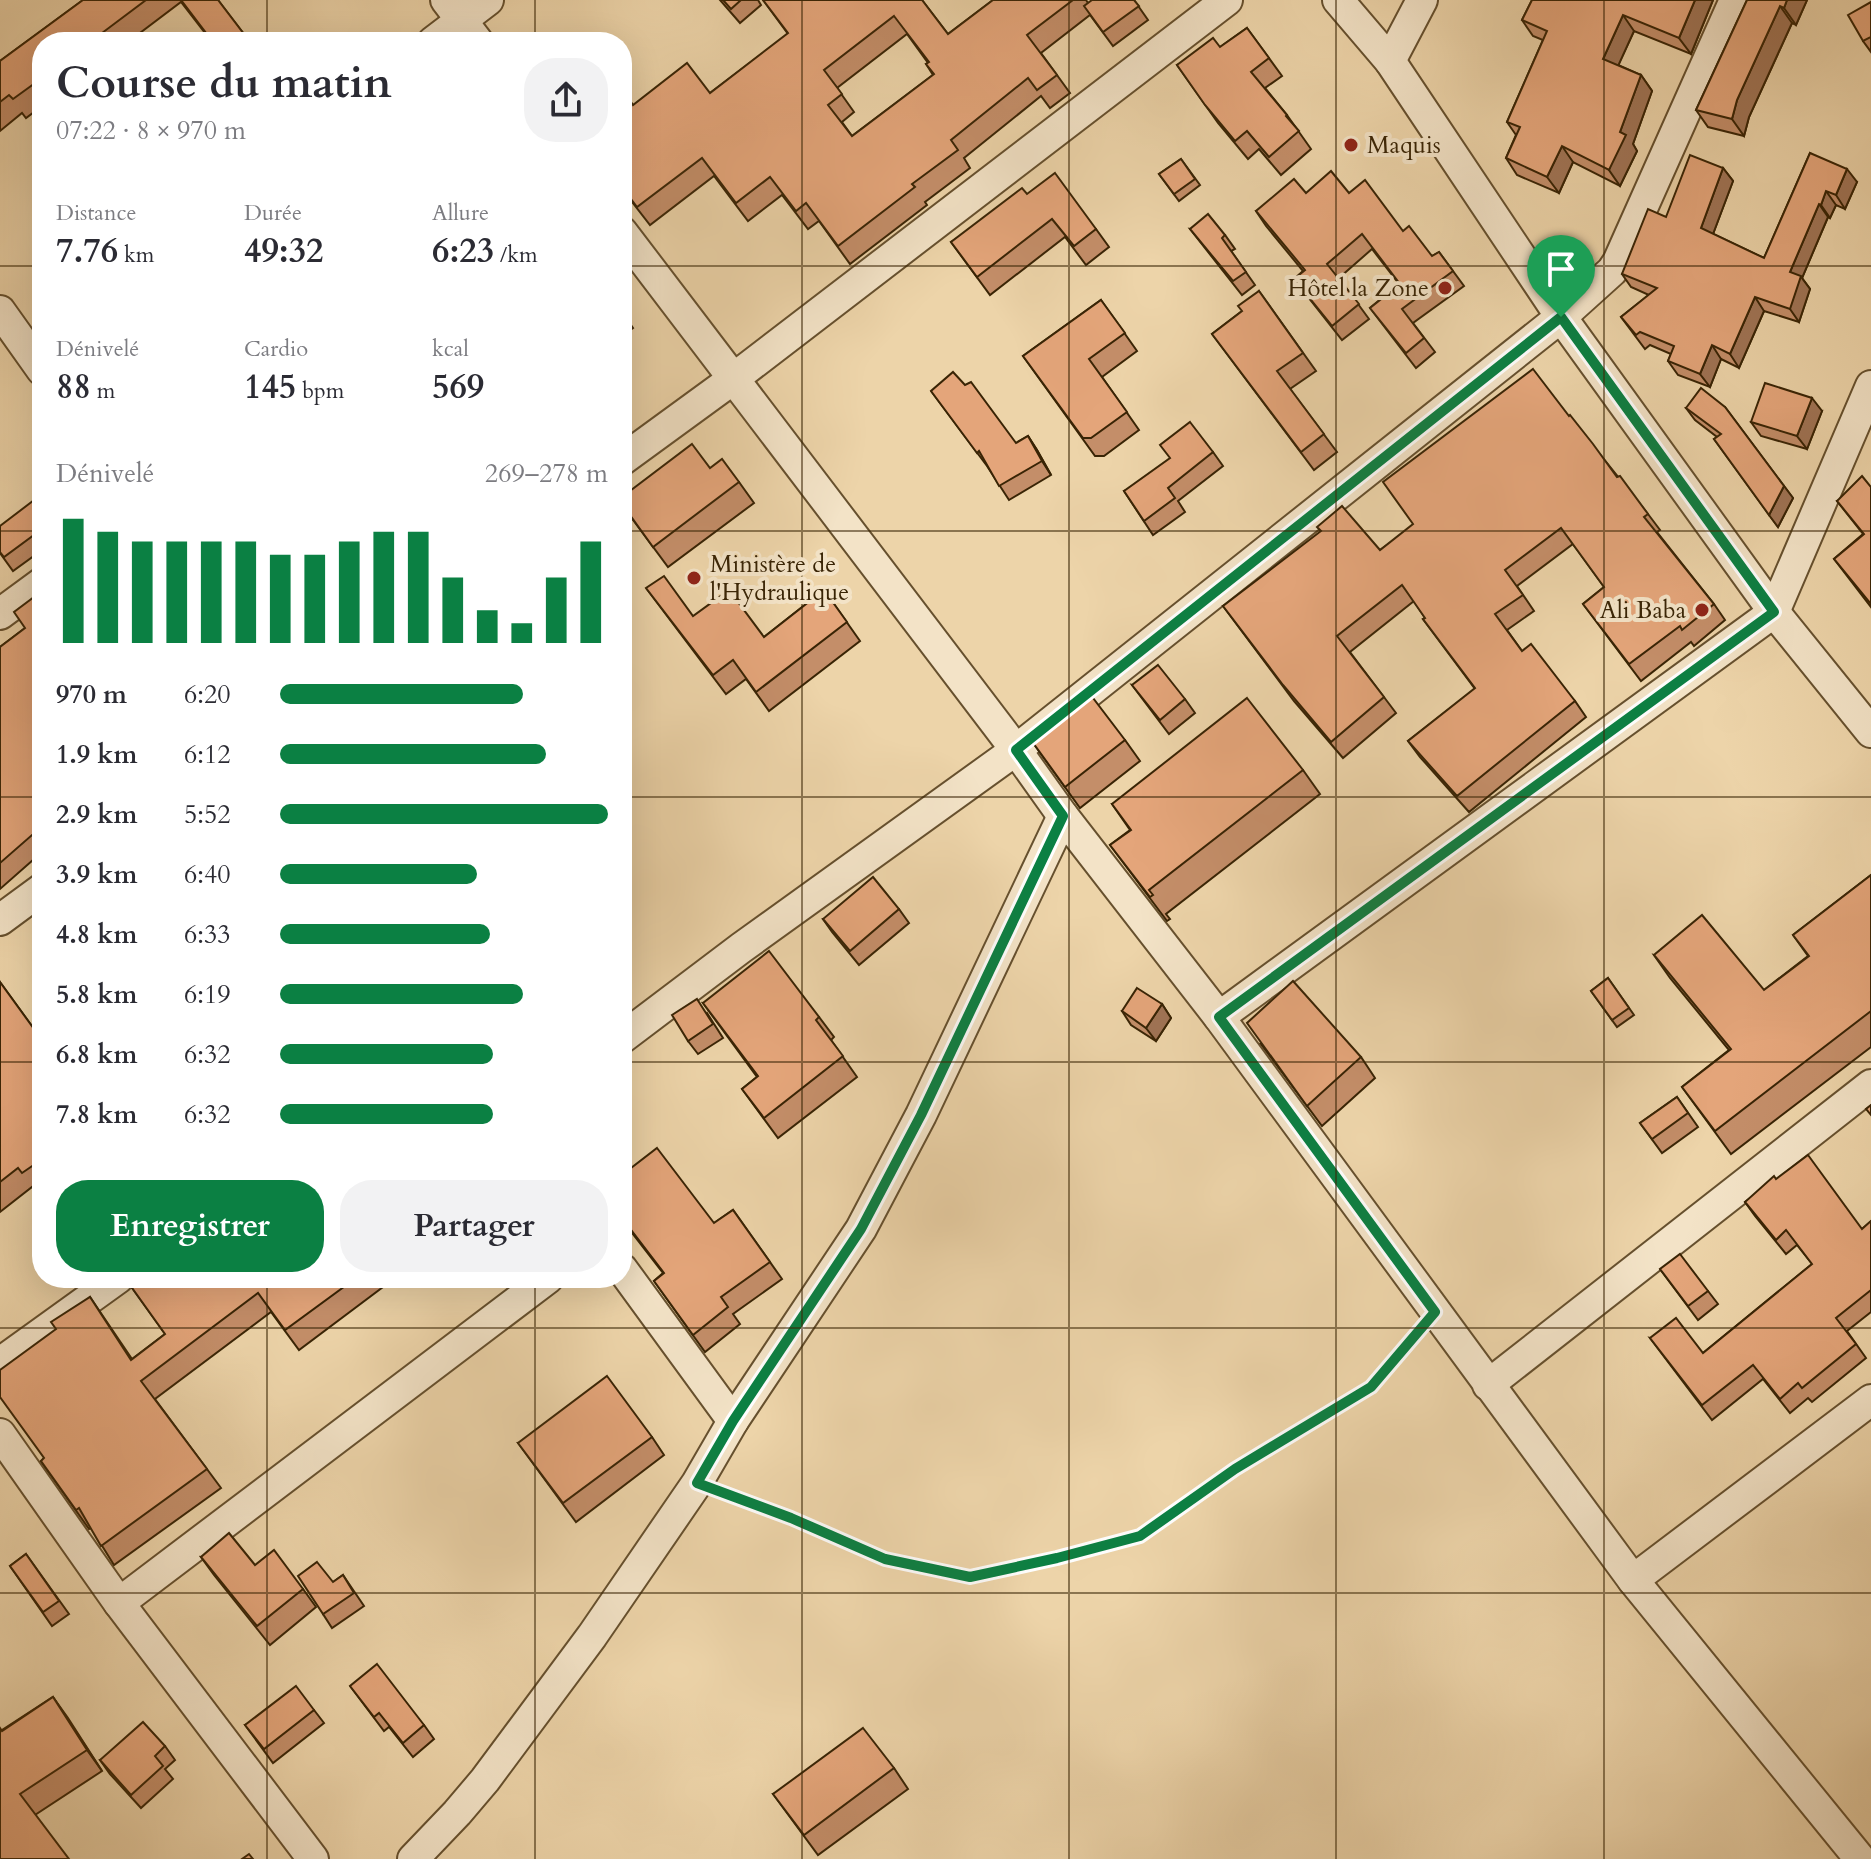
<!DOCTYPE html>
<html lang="fr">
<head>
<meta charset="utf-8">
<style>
	body { margin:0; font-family:Cardo,serif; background:#f2f2f3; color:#2b2b33; height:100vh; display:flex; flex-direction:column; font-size:30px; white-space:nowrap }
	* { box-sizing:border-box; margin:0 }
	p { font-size:26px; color:#7c7c81 }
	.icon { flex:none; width:44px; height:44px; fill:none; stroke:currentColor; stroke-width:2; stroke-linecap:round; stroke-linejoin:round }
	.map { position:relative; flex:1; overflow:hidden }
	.details { position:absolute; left:32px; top:32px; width:600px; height:1256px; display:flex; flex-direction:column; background:#fff; border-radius:32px; box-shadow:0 8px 32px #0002 }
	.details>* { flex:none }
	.pin { position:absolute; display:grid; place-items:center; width:68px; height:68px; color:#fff; margin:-82px -34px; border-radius:50% 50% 50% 0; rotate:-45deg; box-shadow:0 0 8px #0007 }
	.pin .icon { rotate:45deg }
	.round { display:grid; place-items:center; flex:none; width:84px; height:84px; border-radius:32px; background:#f2f2f3 }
	.overview { display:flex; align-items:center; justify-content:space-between; height:136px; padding:0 24px }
	h1 { font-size:44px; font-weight:600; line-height:60px }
	.stats { display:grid; grid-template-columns:repeat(3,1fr); gap:12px; height:136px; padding:8px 24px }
	.stats div { display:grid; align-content:center }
	.stats b { font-size:34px; font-weight:600 }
	.stats small { font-size:22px; font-weight:400 }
	.stats p { font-size:22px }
	.chart { height:224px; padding:16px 24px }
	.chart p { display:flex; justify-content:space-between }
	.chart svg { width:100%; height:144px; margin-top:8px; stroke:#0b8043; stroke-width:6 }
	.button { display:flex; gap:16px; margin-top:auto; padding:16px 24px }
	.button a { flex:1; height:92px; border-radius:32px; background:#0b8043; color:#fff; font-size:32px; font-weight:600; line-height:92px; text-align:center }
	.button a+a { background:#f2f2f3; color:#2b2b33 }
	ul { padding:0 24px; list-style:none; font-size:26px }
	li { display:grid; grid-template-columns:128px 96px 1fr; align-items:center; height:60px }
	li i { height:20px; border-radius:10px; background:#0b8043 }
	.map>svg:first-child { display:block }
</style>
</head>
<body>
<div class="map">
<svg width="1871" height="1859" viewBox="0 0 1871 1859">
	<rect width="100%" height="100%" fill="#edd4a9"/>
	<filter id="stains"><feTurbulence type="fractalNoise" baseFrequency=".0025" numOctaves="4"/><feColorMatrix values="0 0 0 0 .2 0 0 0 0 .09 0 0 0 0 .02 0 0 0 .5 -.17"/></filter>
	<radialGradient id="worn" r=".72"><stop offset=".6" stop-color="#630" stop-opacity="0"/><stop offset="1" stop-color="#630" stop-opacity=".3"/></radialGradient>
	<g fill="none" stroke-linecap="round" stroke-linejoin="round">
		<!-- street casing -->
		<g stroke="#66502e" stroke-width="34">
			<g id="street">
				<polyline points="446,0 478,42"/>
				<polyline points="1338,0 1390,61 1561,317 1774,612 1871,732"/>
				<polyline points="433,42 488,0"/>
				<polyline points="1390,61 1422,0"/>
				<polyline points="622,232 1016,750 1063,816 1219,1017 1633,1580 1860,1859"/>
				<polyline points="0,311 42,370"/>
				<polyline points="622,460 733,379 1227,0"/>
				<polyline points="0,614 42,583"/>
				<polyline points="0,920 42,889"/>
				<polyline points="1219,1017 1774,612 1871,386"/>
				<polyline points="622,1038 741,948 1016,750 1561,317 1612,271 1618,262 1735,0"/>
				<polyline points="622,1269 733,1421"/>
				<polyline points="0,1363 118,1278"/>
				<polyline points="1488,1385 1871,1085"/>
				<polyline points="0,1434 119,1603 313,1859"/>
				<polyline points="1633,1580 1871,1400"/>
				<polyline points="119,1603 548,1278"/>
				<polyline points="413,1859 457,1813 485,1780 592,1636 697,1483 733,1421 861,1229 921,1115 1063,816"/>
			</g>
		</g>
		<!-- path -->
		<polyline stroke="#392405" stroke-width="5" stroke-dasharray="2 4" stroke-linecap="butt" points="720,1491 791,1518 885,1559 970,1577 1057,1558 1140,1536 1235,1469 1371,1387 1419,1330"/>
		<!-- street -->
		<use href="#street" stroke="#f3e3c7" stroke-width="30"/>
	</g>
	<!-- wall -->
	<g fill="#c48e69" stroke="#392405" stroke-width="2" fill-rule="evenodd">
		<polygon points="83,0 218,0 250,42 212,42 181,2 128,42 42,42 42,106 26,118 22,113 0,131 0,61"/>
		<polygon points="720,0 758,0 761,5 740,23"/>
		<path d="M 763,0 L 922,0 L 948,34 L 993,0 L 1086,0 L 1088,3 L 1134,0 L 1148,20 L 1113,46 L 1090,15 L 1041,53 L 1070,93 L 1050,108 L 1041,96 L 964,158 L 970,168 L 925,202 L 927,205 L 850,264 L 819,221 L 808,229 L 782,195 L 748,221 L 714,176 L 650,225 L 622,189 L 622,90 L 633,105 L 710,93 L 788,34 ZM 907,34 L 928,63 L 926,64 L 933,75 L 852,136 L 842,122 L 854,112 L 837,88 Z"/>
		<polygon points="1532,0 1713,0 1691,54 1634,31 1618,65 1641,75 1652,91 1633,144 1637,151 1620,186 1573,162 1559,193 1517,175 1506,158 1516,135 1507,122 1543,40 1533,36 1522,20"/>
		<polygon points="1747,0 1807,0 1796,25 1792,23 1749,117 1744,136 1708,127 1696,110"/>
		<polygon points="1871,2 1871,52 1863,41"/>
		<polygon points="1247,28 1282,76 1265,88 1287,115 1311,149 1281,175 1259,149 1248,159 1218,123 1177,65 1220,47"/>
		<polygon points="1810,153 1857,182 1845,209 1836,205 1830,218 1828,217 1802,278 1810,289 1799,322 1764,311 1739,368 1721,359 1710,387 1678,375 1668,361 1671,354 1650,345 1645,349 1621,317 1649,295 1631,287 1622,274 1666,217 1723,168 1733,181 1713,234 1764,258"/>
		<polygon points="1181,159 1200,185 1179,201 1159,174"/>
		<polygon points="1306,193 1349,193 1403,231 1432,256 1439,252 1464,286 1413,323 1435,352 1416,368 1370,308 1399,284 1372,249 1339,278 1369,319 1342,340 1294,279 1303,271 1266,226 1256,211"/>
		<polygon points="1027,194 1096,229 1109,247 1086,265 1065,237 990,295 951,242"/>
		<polygon points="1190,229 1225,235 1235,249 1231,251 1255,285 1242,295"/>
		<polygon points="1259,291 1316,371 1290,389 1337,452 1314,470 1212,334 1242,311"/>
		<polygon points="1101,300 1137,351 1102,377 1139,430 1104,456 1095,456 1023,356"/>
		<polygon points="622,312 633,328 622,336"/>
		<polygon points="931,391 1016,443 1028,436 1037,450 1051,475 1009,500 987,466"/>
		<polygon points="1725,407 1793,498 1778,527 1714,439 1717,437 1695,420 1686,408"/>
		<polygon points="1822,411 1807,449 1761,436 1751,422"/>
		<polygon points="1569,416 1648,514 1660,530 1657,532 1714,604 1725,620 1694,646 1691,642 1641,681 1583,604 1604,587 1573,544 1517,586 1534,611 1507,630 1522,651 1575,701 1586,717 1469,812 1420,757 1408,741 1475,689 1423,619 1425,618 1414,601 1350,652 1396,713 1343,758 1294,701 1223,606 1380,550"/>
		<polygon points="1213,452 1223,466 1178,501 1185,512 1153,535 1124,491"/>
		<polygon points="710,468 739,482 754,503 668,567 622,505"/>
		<polygon points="1871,487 1871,607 1834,559 1863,534 1837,501"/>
		<polygon points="42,494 42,550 13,571 0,553"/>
		<polygon points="646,588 693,616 764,637 824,590 860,641 769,711 746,679 726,694"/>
		<polygon points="42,591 42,852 0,889 0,647 25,628"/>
		<polygon points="1132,685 1185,699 1195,713 1169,734"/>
		<polygon points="1031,740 1125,740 1140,761 1080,808"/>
		<polygon points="1303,770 1320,794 1166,914 1170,919 1167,921 1110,845 1130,830 1112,804"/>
		<polygon points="1871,875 1871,1047 1731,1154 1682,1087 1729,1050 1670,978 1654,955 1764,990 1808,956 1793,935"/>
		<polygon points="899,909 909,923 859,965 832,932 823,919"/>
		<polygon points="1608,978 1634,1015 1617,1027 1591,991"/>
		<polygon points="0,982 42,1040 42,1188 36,1192 32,1187 0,1212"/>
		<polygon points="703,1003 819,1017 834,1037 831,1040 857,1077 778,1138 742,1089 757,1077"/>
		<polygon points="1162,1004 1171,1018 1156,1041 1131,1025 1122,1011"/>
		<polygon points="707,1013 723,1038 698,1054 688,1041"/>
		<polygon points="1261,1044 1361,1057 1375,1078 1322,1126"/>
		<polygon points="1677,1097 1698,1127 1662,1153 1640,1123"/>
		<polygon points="622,1175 714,1223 733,1210 782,1279 733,1314 740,1324 705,1352 654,1281 663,1273 622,1220"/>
		<polygon points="1776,1179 1862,1229 1871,1221 1871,1312 1847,1331 1866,1358 1812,1402 1808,1398 1790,1413 1763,1379 1712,1420 1650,1338 1703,1353 1812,1264 1797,1245 1786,1254 1755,1216 1745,1202"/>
		<polygon points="1660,1269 1708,1291 1718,1304 1698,1320"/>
		<polygon points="125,1278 395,1278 299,1350 271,1312 155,1399 221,1488 114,1565 91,1528 89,1529 41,1461 44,1458 56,1329 90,1297 132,1359 165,1334"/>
		<polygon points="652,1437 664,1455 576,1522 518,1443"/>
		<polygon points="26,1554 69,1614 52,1626 10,1566"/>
		<polygon points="201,1557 255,1565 303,1589 316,1607 270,1645 214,1575"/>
		<polygon points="343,1575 364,1606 332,1628 323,1614 333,1582"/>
		<polygon points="350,1686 424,1725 434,1739 413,1757 389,1727 384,1731"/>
		<polygon points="53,1697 102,1771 35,1815 0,1859 2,1730"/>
		<polygon points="314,1710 324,1723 273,1763 245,1725"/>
		<polygon points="165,1746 175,1760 165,1769 173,1779 141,1808 110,1774 100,1760"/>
		<polygon points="894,1768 908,1789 818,1855 773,1794"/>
	</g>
	<!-- shaded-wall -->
	<g fill="#a07455" stroke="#392405" stroke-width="2">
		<polygon points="1695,0 1713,0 1691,54 1679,38"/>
		<polygon points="1787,0 1807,0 1796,25 1784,8"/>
		<polygon points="1780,6 1792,23 1749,117 1744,136 1732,119 1737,100"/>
		<polygon points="1623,15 1634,31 1614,75 1603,59"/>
		<polygon points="1641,75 1652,91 1633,144 1637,151 1620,186 1609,170 1620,132"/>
		<polygon points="1562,146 1573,162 1559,193 1547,177"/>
		<polygon points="1723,168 1733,181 1710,242 1701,228"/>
		<polygon points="1847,169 1857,182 1845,209 1836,195"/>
		<polygon points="1826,191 1836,205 1830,218 1821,205"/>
		<polygon points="1819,204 1828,217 1802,278 1810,289 1799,322 1790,309 1790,272"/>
		<polygon points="1755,297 1764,311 1739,368 1730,354"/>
		<polygon points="1712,345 1721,359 1710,387 1700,374"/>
		<polygon points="1812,398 1822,411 1807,449 1797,436"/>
		<polygon points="1028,436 1037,450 1051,475 1042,461"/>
		<polygon points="1784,486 1793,498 1778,527 1769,515"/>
		<polygon points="1162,1004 1171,1018 1156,1041 1146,1028"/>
		<polygon points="53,1697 68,1718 102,1771 87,1750"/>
	</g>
	<!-- building -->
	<g fill="#e4a57a" stroke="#392405" stroke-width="2" fill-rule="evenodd">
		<polygon points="83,0 146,0 98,36 104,42 42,42 42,78 13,99 9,95 0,102 0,61"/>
		<polygon points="181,0 218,0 250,42 213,42"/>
		<polygon points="723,0 741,0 731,9"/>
		<path d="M 763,0 L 922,0 L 948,34 L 993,0 L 1073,0 L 1027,35 L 1057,75 L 1037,90 L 1028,78 L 951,140 L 958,150 L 912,184 L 915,187 L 838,246 L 806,203 L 796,211 L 770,177 L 736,203 L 702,158 L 637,207 L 622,187 L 622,90 L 633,105 L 687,63 L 710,93 L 788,33 ZM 894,16 L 929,62 L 926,64 L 934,74 L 852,136 L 828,105 L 842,94 L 824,70 Z"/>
		<polygon points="1092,0 1134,0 1139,6 1103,32 1084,6"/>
		<polygon points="1532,0 1695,0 1679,38 1623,15 1603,59 1641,75 1620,132 1626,135 1609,170 1562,146 1547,177 1506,158 1520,127 1507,122 1547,31 1522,20"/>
		<polygon points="1747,0 1787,0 1784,8 1780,6 1737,100 1732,119 1696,110"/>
		<polygon points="1871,2 1871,37 1863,41 1848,15"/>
		<polygon points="1247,28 1269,58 1251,72 1287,115 1286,116 1299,131 1269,157 1247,131 1235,141 1205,105 1177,65 1213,38 1220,47"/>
		<polygon points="1810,153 1847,169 1836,195 1826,191 1821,205 1819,204 1790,272 1801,276 1790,309 1755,297 1730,354 1712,345 1700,374 1668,361 1674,346 1640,332 1636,335 1621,317 1657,288 1622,274 1648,209 1666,217 1690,155 1723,168 1701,228 1764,258"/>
		<polygon points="1181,159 1195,179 1174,194 1159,174"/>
		<polygon points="1331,171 1349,193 1365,180 1403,231 1409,226 1432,256 1439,252 1453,271 1402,309 1424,338 1406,353 1370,308 1400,284 1362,234 1327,264 1359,304 1332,326 1294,279 1305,270 1256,211 1294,179 1306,193"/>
		<polygon points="1055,173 1096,229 1074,246 1052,219 977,277 951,242 1022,188 1027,194"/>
		<polygon points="1208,214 1225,235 1222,238 1246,272 1233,281 1190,229"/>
		<polygon points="1259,291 1303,353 1277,371 1324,434 1301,452 1212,334 1242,311 1238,306"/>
		<polygon points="1101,300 1125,333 1089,359 1127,412 1091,438 1083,438 1023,356"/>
		<polygon points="1533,369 1569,416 1570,415 1593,444 1617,477 1620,476 1648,514 1644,517 1714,604 1682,630 1680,626 1629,664 1583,604 1604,587 1561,528 1505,570 1523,595 1495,614 1522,651 1531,644 1575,701 1457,796 1408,741 1475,688 1423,619 1425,618 1402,585 1337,636 1384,697 1331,742 1283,685 1223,606 1321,531 1317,527 1342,506 1380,550 1413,524 1383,482"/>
		<polygon points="953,372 965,385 971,382 1016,443 1028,436 1042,461 999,486 979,451 977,453 931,391"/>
		<polygon points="1765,383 1812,398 1797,436 1751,422"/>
		<polygon points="1701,388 1725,407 1784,486 1769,515 1714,439 1721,434 1686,408"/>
		<polygon points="1190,422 1213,452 1168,488 1175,498 1144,521 1124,491 1170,458 1160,445"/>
		<polygon points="692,444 710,468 722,459 739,482 653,547 622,504 622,497"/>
		<polygon points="1862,476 1871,487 1871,604 1834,559 1864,534 1837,501"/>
		<polygon points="42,494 42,529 4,557 0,552 0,526"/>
		<polygon points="664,576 693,616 729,590 764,637 824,590 847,622 756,692 733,660 713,675 646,588"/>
		<polygon points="42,591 42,833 35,838 32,835 0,863 0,647 25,628 14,612"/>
		<polygon points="1158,665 1185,699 1160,720 1132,685"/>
		<polygon points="1085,698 1093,698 1125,740 1065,787 1031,740"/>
		<polygon points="1247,698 1303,770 1149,890 1153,895 1150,897 1110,845 1131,830 1112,804"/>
		<polygon points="1871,875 1871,1011 1715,1131 1682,1087 1731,1049 1654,955 1702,915 1764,990 1809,956 1793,935"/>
		<polygon points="873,877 899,909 850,951 823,919"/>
		<polygon points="769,951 819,1017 816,1020 843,1056 764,1118 742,1089 758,1076 703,1003"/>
		<polygon points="1608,978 1629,1008 1612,1020 1591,991"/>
		<polygon points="1293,981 1361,1057 1307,1106 1247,1023"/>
		<polygon points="0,982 42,1040 42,1161 41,1160 22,1173 18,1168 0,1182"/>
		<polygon points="1137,988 1162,1004 1146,1028 1122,1011"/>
		<polygon points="697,999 713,1024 688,1041 672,1015"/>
		<polygon points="1677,1097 1688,1113 1652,1139 1640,1123"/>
		<polygon points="1871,1105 1871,1115 1866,1109"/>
		<polygon points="657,1148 714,1223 733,1210 770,1262 721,1297 728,1307 693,1335 654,1281 664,1273 622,1218 622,1175"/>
		<polygon points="1808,1155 1862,1229 1871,1221 1871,1290 1836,1318 1856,1344 1802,1388 1798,1383 1780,1399 1753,1365 1702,1405 1650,1338 1676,1318 1703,1353 1812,1264 1786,1230 1776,1240 1745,1202 1774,1176 1776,1179"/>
		<polygon points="1680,1254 1708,1291 1688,1306 1660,1269"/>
		<polygon points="125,1278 356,1278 285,1330 258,1293 141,1381 207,1469 101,1546 79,1508 76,1510 41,1461 44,1458 0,1397 0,1370 56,1329 51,1322 90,1297 131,1360 165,1334"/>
		<polygon points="607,1376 652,1437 563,1503 518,1443"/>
		<polygon points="229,1533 255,1565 274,1550 303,1589 257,1626 201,1557"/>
		<polygon points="26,1554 59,1601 43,1612 10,1566"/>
		<polygon points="317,1562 333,1582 343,1575 354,1593 323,1614 298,1576"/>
		<polygon points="377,1664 424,1725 403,1743 379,1713 374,1717 350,1686"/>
		<polygon points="296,1686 314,1710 264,1749 245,1725"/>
		<polygon points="53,1697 87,1750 20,1794 69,1859 0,1859 0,1728 2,1731"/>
		<polygon points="143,1722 165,1746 155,1756 163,1766 131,1795 100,1760"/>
		<polygon points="863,1728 894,1768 804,1835 773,1794"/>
		<polygon points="249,1854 253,1859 242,1859"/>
	</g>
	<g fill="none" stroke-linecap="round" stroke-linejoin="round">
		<!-- route casing -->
		<g stroke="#fff" stroke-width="16">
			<polygon id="route" points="1561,317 1774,612 1219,1017 1435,1312 1371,1387 1235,1469 1140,1536 1057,1558 970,1577 885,1559 791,1518 697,1483 733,1421 861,1229 921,1115 1063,816 1016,750"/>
		</g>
		<!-- route -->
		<use href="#route" stroke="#0b8043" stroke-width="10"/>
	</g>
	<!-- grid -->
	<path fill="none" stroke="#392405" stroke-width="2" stroke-opacity="0.55" d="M 267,0 L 267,42M 535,0 L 535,42M 802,0 L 802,1859M 1069,0 L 1069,1859M 1336,0 L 1336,1859M 1604,0 L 1604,1859M 0,266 L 42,266M 622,266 L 1871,266M 0,531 L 42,531M 622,531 L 1871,531M 0,797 L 42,797M 622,797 L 1871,797M 0,1062 L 42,1062M 622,1062 L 1871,1062M 267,1278 L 267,1859M 535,1278 L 535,1859M 0,1328 L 1871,1328M 0,1593 L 1871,1593"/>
	<!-- markers -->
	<g fill="#8f2418" stroke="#f3e3c7" stroke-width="3">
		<circle cx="1351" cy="145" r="8"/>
		<circle cx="1445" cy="288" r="8"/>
		<circle cx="694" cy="578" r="8"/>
		<circle cx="1702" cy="610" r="8"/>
	</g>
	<g text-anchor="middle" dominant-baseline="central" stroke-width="8" stroke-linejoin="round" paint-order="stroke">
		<!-- poi labels -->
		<g font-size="24" fill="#392405" stroke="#f3e3c7" text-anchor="start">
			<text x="1367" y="145">Maquis</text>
			<text x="1429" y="288" text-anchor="end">Hôtel la Zone</text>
			<text x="710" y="564">Ministère de<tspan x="710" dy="28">l'Hydraulique</tspan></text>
			<text x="1686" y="610" text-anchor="end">Ali Baba</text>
		</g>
	</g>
	<rect width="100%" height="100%" filter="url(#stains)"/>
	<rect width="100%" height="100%" fill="url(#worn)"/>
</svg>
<div class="pin" style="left:1561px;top:317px;background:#1e9e55"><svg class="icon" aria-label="arrive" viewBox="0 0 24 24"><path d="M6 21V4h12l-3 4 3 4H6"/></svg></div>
<section class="details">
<div class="overview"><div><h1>Course du matin</h1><p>07:22 · 8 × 970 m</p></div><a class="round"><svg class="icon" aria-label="share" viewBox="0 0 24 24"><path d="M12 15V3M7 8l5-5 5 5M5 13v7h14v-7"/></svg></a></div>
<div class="stats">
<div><p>Distance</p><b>7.76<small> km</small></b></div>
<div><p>Durée</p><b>49:32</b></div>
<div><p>Allure</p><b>6:23<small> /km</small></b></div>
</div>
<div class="stats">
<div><p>Dénivelé</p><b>88<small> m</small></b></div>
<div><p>Cardio</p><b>145<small> bpm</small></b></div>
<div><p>kcal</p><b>569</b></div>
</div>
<div class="chart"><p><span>Dénivelé</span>269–278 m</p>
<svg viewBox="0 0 160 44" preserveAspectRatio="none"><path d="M5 44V6M15 44V10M25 44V13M35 44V13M45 44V13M55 44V13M65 44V17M75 44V17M85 44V13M95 44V10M105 44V10M115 44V24M125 44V34M135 44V38M145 44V24M155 44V13"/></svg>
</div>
<ul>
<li><b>970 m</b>6:20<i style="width:74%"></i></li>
<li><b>1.9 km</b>6:12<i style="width:81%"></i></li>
<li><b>2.9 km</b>5:52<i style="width:100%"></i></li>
<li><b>3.9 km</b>6:40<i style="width:60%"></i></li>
<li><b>4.8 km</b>6:33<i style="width:64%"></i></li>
<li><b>5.8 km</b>6:19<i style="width:74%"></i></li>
<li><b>6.8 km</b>6:32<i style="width:65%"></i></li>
<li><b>7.8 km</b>6:32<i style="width:65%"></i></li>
</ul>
<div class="button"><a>Enregistrer</a><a>Partager</a></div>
</section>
</div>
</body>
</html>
